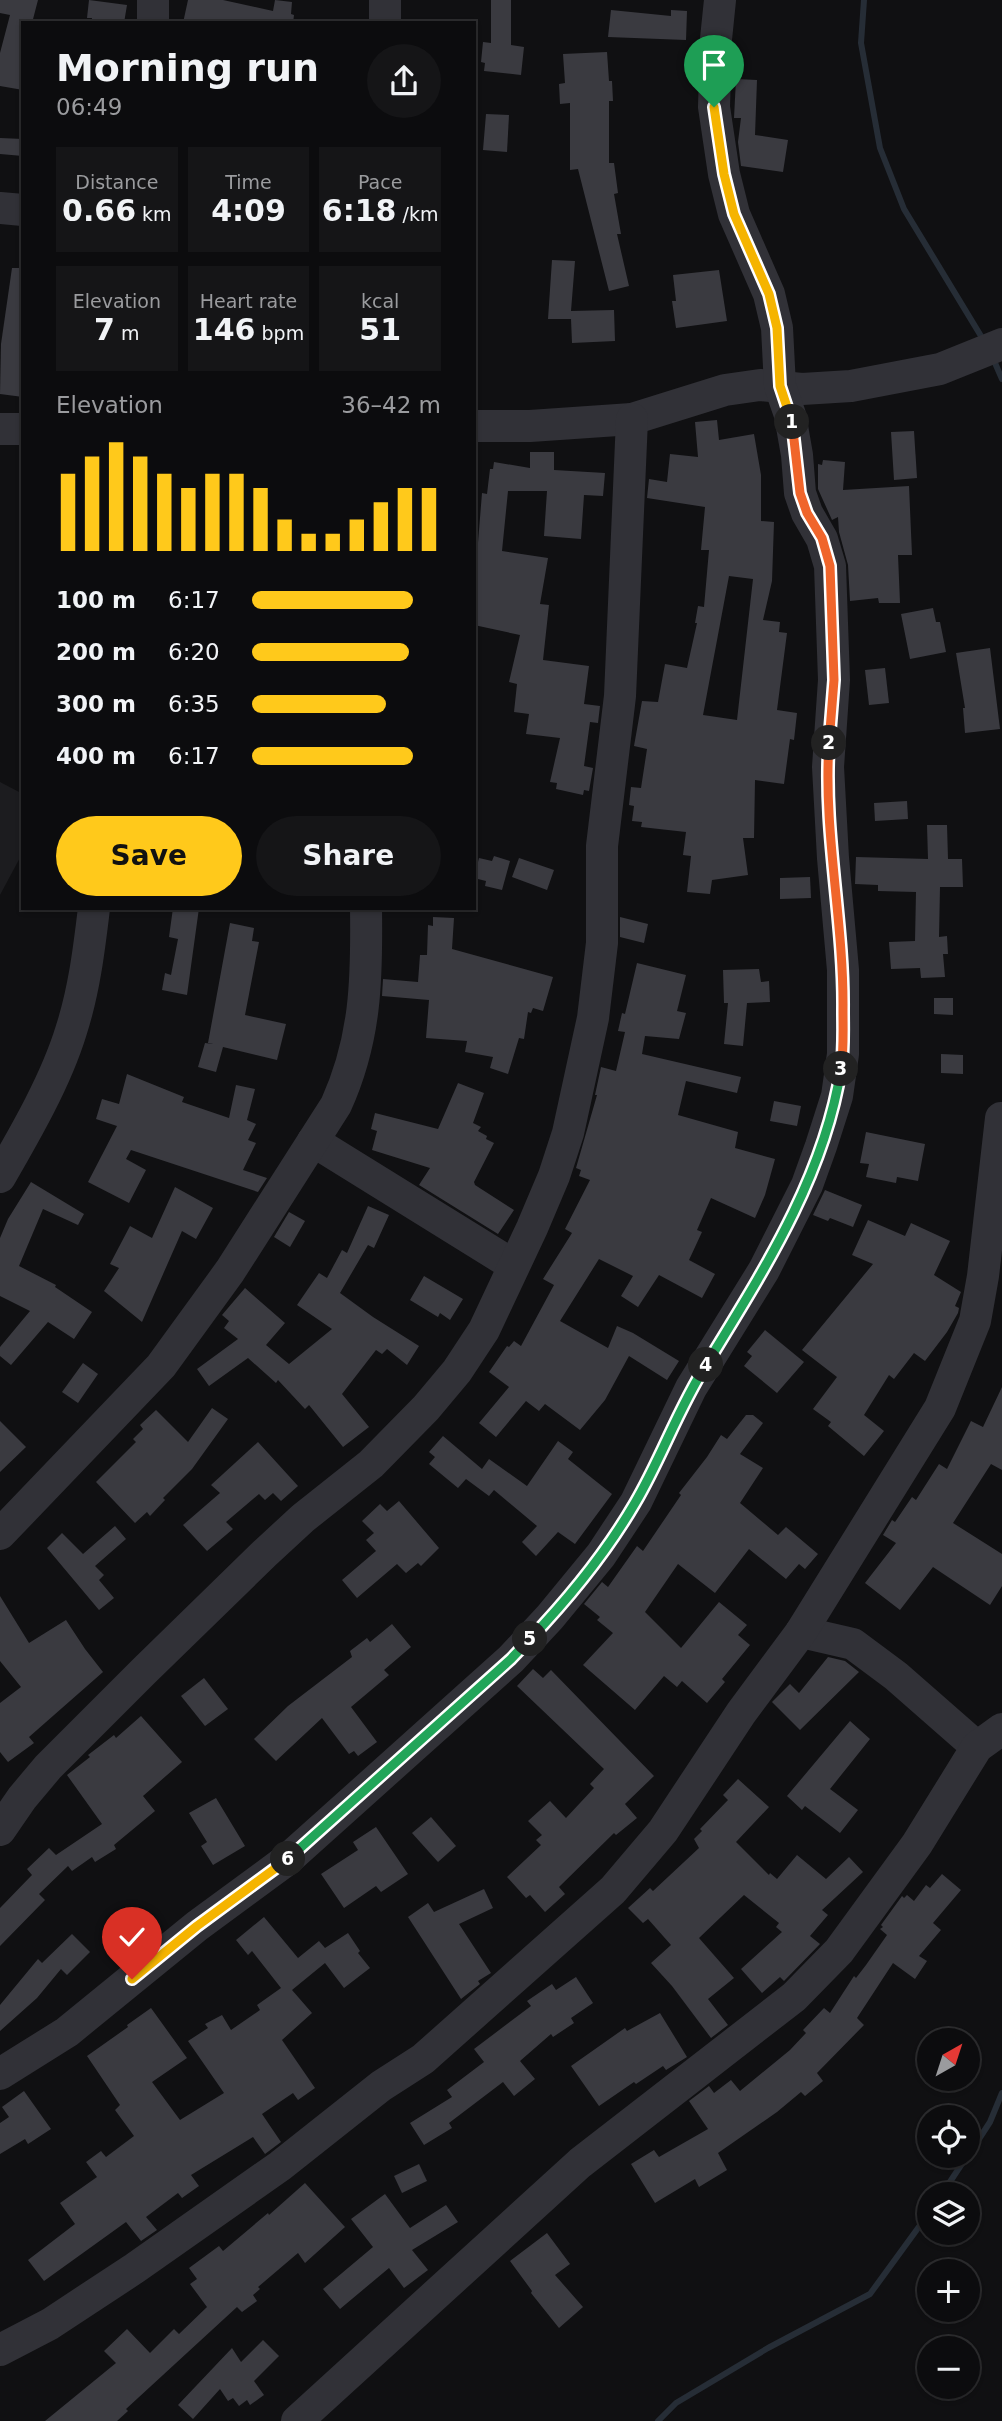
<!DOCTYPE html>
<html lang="en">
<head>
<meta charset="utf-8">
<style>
	body { margin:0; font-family:"DejaVu Sans",sans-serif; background:#151517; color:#f1f3f6; height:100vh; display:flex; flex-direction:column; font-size:26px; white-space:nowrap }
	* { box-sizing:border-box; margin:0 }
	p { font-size:23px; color:#9a9b9e }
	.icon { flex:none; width:38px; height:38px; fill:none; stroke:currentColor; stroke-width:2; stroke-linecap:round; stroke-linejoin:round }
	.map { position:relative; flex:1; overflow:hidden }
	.details { position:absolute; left:21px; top:21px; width:455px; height:889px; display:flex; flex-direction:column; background:#0c0c0e; border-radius:0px; box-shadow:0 2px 5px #0004,0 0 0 2px #2c2c2e }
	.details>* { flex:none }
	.needle { width:46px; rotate:39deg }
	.controls { position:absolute; left:917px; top:2028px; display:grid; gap:14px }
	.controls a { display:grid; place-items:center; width:63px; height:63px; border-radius:50%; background:#0c0c0e; box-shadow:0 2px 5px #0004,0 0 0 2px #2c2c2e; font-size:35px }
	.pin { position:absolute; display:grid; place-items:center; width:60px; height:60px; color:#fff; margin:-72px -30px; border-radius:50% 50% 50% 0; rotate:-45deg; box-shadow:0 0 7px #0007 }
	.pin .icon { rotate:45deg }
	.km { position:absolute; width:35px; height:35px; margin:-18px; border-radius:50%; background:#222; color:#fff; font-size:19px; line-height:35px; text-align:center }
	.round { display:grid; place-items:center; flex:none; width:74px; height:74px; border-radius:37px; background:#151517 }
	.summary { display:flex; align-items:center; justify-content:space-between; height:119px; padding:0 35px }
	h1 { font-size:38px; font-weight:700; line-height:52px }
	.figures { display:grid; grid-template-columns:repeat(3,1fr); gap:10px; height:119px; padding:7px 35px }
	.figures div { display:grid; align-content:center; border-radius:0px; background:#151517; text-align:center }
	.figures b { font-size:30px; font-weight:700 }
	.figures small { font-size:19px; font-weight:400 }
	.figures p { font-size:19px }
	.chart { height:196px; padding:14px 35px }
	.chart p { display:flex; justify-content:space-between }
	.chart svg { width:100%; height:126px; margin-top:7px; stroke:#ffc91b; stroke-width:6 }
	.action { display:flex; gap:14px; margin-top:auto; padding:14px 35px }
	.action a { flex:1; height:80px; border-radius:42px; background:#ffc91b; color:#111; font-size:28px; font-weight:700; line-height:80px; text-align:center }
	.action a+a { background:#151517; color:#f1f3f6 }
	ul { padding:0 35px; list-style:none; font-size:23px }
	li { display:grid; grid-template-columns:112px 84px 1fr; align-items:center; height:52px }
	li i { height:18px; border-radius:9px; background:#ffc91b }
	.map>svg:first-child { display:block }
</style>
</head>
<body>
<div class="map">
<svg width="1002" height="2421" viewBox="0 0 1002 2421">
	<rect width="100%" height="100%" fill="#101012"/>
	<!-- built -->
	<polygon fill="#1c1c1f" points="0,782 23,794 23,852 0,895"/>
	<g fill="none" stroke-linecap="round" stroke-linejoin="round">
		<!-- stream -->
		<g stroke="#262d36" stroke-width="6">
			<polyline points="864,0 861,43 880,148 904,209 984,341"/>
			<polyline points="992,356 1002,379"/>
			<polyline points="968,2156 990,2122 1002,2093"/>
			<polyline points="942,2194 967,2156"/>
			<polyline points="658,2421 676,2403 768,2348 870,2294 929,2213"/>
		</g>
	</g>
	<!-- building -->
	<g fill="#3a3a40" fill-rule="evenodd">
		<polygon points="0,0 38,0 32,23 23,23 23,90 0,86 0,53 10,15 0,13"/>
		<polygon points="89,0 127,5 124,23 91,23 92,18 87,18"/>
		<polygon points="188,0 223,0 273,11 275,0 292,2 291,14 294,15 293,23 183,23"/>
		<polygon points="491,0 511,0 511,45 524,47 521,75 484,71 485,63 481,62 483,42 491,43"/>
		<polygon points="611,10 671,16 671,10 687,11 686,40 608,37"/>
		<polygon points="607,52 609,81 612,81 613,101 609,101 609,163 614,163 618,193 614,194 621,234 617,234 629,286 609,291 578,169 570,170 570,103 560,104 559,84 565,83 563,54"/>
		<polygon points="736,79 757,80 755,135 788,140 783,172 741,166 738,142 741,118 734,118"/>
		<polygon points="486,114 509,115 507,152 483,150"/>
		<polygon points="0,138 23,139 23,156 0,154"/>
		<polygon points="552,260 575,261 571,311 614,310 615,341 572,343 571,319 548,319"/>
		<polygon points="12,268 23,268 23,397 0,394 1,344"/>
		<polygon points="719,270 727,321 676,328 672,301 676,301 673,275"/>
		<path d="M 717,420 L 719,440 L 754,434 L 761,475 L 761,521 L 774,522 L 772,581 L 763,620 L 780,622 L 779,632 L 787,633 L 777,710 L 797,713 L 794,740 L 790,739 L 784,784 L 755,780 L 754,838 L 743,838 L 748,875 L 712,880 L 710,894 L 687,892 L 691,856 L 683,855 L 686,832 L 641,827 L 642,822 L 632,821 L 634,806 L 629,805 L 631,787 L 641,788 L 647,749 L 634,746 L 642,701 L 658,702 L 665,664 L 687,668 L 697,623 L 695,623 L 698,606 L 704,607 L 709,550 L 701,550 L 705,507 L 647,498 L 649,479 L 667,482 L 670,454 L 698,457 L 695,422 ZM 729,576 L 753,579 L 737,720 L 703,715 Z"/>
		<polygon points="914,431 917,478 894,480 891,432"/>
		<polygon points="530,452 554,452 554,470 605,473 603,496 584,495 581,539 544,536 547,491 508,491 502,551 548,558 540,604 549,605 543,660 589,666 584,704 600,706 598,723 590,722 584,766 593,768 589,791 584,790 583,795 556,789 557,783 550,782 560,738 526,734 529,714 514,712 517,684 509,682 520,635 474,625 474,554 477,555 482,493 487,494 490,469 493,469 494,462 530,468"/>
		<polygon points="823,460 845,462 843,490 909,486 912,555 898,555 900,603 879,603 878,598 850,601 848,565 839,532 838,517 832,520 818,489 818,464 822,465"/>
		<polygon points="933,608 936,622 940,622 946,652 910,659 901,614"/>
		<polygon points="990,648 1000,729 965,733 963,708 965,708 956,653"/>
		<polygon points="885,668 889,703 869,705 865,670"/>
		<polygon points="907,801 908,819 875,821 874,803"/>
		<polygon points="927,825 947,825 948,859 962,859 963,887 940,887 939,937 947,936 948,954 943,954 945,977 921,978 920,968 891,969 889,942 915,941 916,892 878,891 878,885 855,884 856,857 928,859"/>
		<polygon points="494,856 510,861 502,890 485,886 486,881 474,878 479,858 492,861"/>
		<polygon points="519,858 554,870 547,890 512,877"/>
		<polygon points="810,877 811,898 780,899 780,878"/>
		<polygon points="173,908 199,908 187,995 162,990 165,973 171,975 178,939 169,937"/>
		<polygon points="433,917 454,918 452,949 553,977 543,1011 533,1008 531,1013 528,1012 524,1039 519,1038 508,1074 490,1068 493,1057 465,1052 467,1041 426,1038 429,1000 382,996 383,979 418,982 420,955 427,955 428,925 433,926"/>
		<polygon points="620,917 648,924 644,943 620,937"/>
		<polygon points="230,923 254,928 252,941 259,942 245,1015 286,1024 277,1060 223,1047 216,1072 198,1067 205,1043 213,1044 208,1043"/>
		<polygon points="637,963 686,975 677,1011 686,1013 679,1039 645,1036 642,1054 741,1077 737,1093 686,1081 678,1115 738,1132 735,1148 775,1159 765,1195 755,1218 711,1198 697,1230 702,1232 689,1260 715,1274 702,1298 659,1275 638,1307 621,1296 633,1276 599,1259 560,1321 608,1348 617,1326 633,1333 679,1361 667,1380 629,1356 605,1400 580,1430 545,1404 539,1411 526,1401 496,1437 479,1423 509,1387 489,1372 507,1346 509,1347 514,1341 521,1346 554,1285 543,1279 572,1233 565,1229 590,1180 579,1176 581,1170 576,1168 597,1095 595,1095 601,1067 616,1071 625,1032 618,1031 622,1013 625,1014"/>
		<polygon points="759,969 761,982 769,981 770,1002 747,1003 743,1046 724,1044 728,1003 724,1003 723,970"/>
		<polygon points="934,998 953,998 953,1015 934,1014"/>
		<polygon points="941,1054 963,1055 963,1074 941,1073"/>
		<polygon points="127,1074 184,1097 182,1102 229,1118 236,1085 255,1089 247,1120 256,1124 248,1140 256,1143 243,1170 267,1178 258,1192 131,1150 126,1159 146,1170 129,1203 88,1182 117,1126 96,1119 102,1099 119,1104"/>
		<polygon points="458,1083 484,1093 473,1123 481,1127 478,1131 487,1136 486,1139 494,1143 474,1182 475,1185 514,1210 498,1234 419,1185 430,1168 372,1150 377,1131 371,1129 375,1113 438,1129"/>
		<polygon points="774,1101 801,1106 797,1126 770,1121"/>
		<polygon points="866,1132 925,1144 918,1181 897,1177 896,1183 866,1177 869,1164 860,1163"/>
		<polygon points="31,1182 84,1214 78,1225 43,1209 19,1266 56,1285 55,1287 92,1312 74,1339 48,1322 11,1365 0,1356 0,1347 30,1311 0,1296 0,1238 8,1219"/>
		<polygon points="175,1187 213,1208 196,1239 182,1231 142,1322 104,1291 119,1268 110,1264 130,1226 152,1238"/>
		<polygon points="825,1190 862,1205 853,1227 830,1218 828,1221 813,1215"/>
		<polygon points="368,1206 389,1215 374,1248 368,1245 340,1293 373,1317 419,1346 407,1365 387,1349 382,1354 376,1350 342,1394 369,1427 343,1447 309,1405 305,1409 278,1380 276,1383 248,1358 209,1386 197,1369 238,1339 224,1328 229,1321 222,1315 245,1288 285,1323 266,1345 289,1364 332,1329 297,1305 319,1273 327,1278 342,1250 347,1253"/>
		<polygon points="289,1212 305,1221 290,1247 274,1237"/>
		<polygon points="868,1220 905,1236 911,1223 950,1241 934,1275 961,1292 955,1306 959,1308 958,1313 947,1332 925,1361 914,1353 894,1379 889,1375 864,1415 884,1431 864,1456 828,1426 831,1422 813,1409 837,1377 802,1350 873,1264 852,1255"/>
		<polygon points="424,1276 463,1299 450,1320 440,1313 438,1317 410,1300"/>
		<polygon points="765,1330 804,1362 777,1393 744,1366 752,1356 747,1352"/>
		<polygon points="83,1363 98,1374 78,1403 62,1392"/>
		<polygon points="1002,1387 1002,1470 991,1464 953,1523 1002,1554 1002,1586 990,1605 933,1567 900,1610 865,1583 896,1543 883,1535 892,1520 895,1522 912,1497 916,1500 939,1464 947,1469 971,1421 983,1427"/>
		<polygon points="212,1408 228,1419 192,1469 163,1498 165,1500 150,1516 147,1512 135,1523 96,1482 136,1442 133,1439 143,1429 140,1425 156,1410 188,1442"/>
		<polygon points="746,1415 753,1415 763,1423 740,1454 763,1468 740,1503 778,1535 786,1527 818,1554 805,1569 799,1564 786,1579 749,1549 715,1593 678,1564 645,1612 681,1648 719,1602 747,1625 738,1635 750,1645 722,1679 725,1682 707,1703 682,1681 677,1687 664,1676 635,1710 583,1665 613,1633 597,1620 600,1617 584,1604 602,1582 608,1587 637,1546 643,1551 681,1495 679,1493 707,1457 721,1435 727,1439"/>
		<polygon points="0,1421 26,1447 0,1472"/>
		<polygon points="443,1436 482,1469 489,1459 527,1486 558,1441 573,1452 568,1459 612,1494 575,1544 558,1532 536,1556 522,1542 537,1526 494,1490 489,1496 466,1479 458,1488 429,1464 435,1457 429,1452"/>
		<polygon points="258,1442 298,1486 281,1501 273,1493 265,1500 259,1494 226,1522 233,1529 207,1551 183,1525 220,1493 211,1485"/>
		<polygon points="399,1501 439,1548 421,1566 418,1563 406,1573 397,1564 357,1598 342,1580 376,1551 366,1540 374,1533 362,1521 380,1504 387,1511"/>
		<polygon points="115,1526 126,1539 95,1566 104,1575 99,1580 114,1598 99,1610 47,1548 62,1533 83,1554"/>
		<polygon points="0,1596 29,1643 66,1620 85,1649 103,1672 29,1737 34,1743 8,1762 0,1752 0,1703 21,1687 0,1661"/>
		<polygon points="392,1624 411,1647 384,1670 389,1675 351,1707 377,1742 358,1756 354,1751 349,1754 322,1718 276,1761 254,1739 288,1706 352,1657 350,1651 367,1638 370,1642"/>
		<polygon points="828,1657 845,1661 859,1672 800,1730 772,1702 790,1684 799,1693"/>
		<polygon points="533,1669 543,1678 551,1670 654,1776 625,1804 637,1818 616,1835 614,1833 559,1887 565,1894 545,1912 530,1895 526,1898 507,1877 541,1845 536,1840 542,1835 528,1821 550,1801 566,1818 594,1788 590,1784 604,1769 517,1686"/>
		<polygon points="204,1678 228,1709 205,1726 181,1696"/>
		<polygon points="141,1716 182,1762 143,1796 155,1811 114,1845 116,1849 95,1862 92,1857 72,1871 68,1866 39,1894 45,1900 0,1946 0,1908 32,1875 27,1869 49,1848 56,1855 102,1824 67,1775 90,1757 88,1755 114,1735 116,1738"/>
		<polygon points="850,1721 870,1739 830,1789 858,1810 840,1833 805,1806 802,1810 787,1796"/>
		<polygon points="738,1779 769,1807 736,1842 769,1875 770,1873 777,1879 797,1855 826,1879 849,1857 863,1872 822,1910 828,1915 810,1936 820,1944 784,1981 780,1977 762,1993 741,1969 782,1932 776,1927 779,1923 744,1895 699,1938 734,1978 708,1999 728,2025 711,2038 672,1986 651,1963 671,1945 648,1919 643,1923 628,1908 650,1888 653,1891 699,1848 694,1839 702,1831 700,1829 728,1800 723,1795"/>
		<polygon points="216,1798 245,1846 213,1865 201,1846 207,1842 189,1813"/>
		<polygon points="431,1817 456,1846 438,1862 412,1833"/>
		<polygon points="376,1827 408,1874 381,1892 376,1886 344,1908 321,1874 358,1850 353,1842"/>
		<polygon points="942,1874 961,1890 933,1923 941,1930 919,1956 927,1961 915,1979 893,1963 857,2018 864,2025 817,2073 823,2081 805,2096 801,2092 777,2112 718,2153 727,2170 699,2187 695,2179 655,2203 631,2164 654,2150 659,2157 708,2129 689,2101 709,2086 714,2093 731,2080 740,2091 790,2050 806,2033 803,2030 824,2008 830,2013 854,1976 856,1978 866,1965 887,1935 880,1929 883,1927 881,1925 902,1896 904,1898 907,1895 914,1901 926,1885 930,1888"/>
		<polygon points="484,1889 493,1908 459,1924 491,1973 478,1981 480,1984 461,1999 408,1917 428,1903 434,1912"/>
		<polygon points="264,1917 298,1958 319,1941 325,1948 348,1933 360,1951 358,1953 370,1968 344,1988 325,1963 292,1990 312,2013 282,2040 315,2088 298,2100 293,2093 262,2114 281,2142 265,2154 253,2137 191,2175 199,2186 182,2198 178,2193 146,2217 157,2230 141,2241 126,2222 44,2281 28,2260 75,2224 60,2203 97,2177 86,2162 101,2151 106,2157 134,2136 115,2110 120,2105 87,2056 128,2027 127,2025 151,2008 187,2058 152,2082 180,2120 224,2093 188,2041 208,2028 205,2024 222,2015 231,2030 260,2010 257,2005 281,1988 252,1951 248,1955 236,1940"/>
		<polygon points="72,1934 90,1952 67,1975 61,1969 37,1998 0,2031 0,2005 38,1959 42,1963"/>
		<polygon points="576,1977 593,2003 571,2018 574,2023 553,2037 551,2034 520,2061 535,2079 514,2096 503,2082 449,2123 452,2128 424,2145 410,2123 452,2097 447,2090 484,2062 474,2049 531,2006 527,2001 552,1984 556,1990"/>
		<polygon points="660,2013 687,2057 666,2070 663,2066 636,2084 634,2082 599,2106 571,2066 625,2028 627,2031"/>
		<polygon points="24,2091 51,2129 28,2144 25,2139 0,2154 0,2123 9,2117 2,2107"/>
		<polygon points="419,2164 427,2181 402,2193 394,2176"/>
		<polygon points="305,2183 345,2227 305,2263 298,2253 258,2287 260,2289 253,2295 257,2301 242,2312 237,2307 126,2409 128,2411 117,2421 45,2421 116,2363 104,2351 127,2329 150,2353 174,2329 179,2334 207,2307 190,2284 197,2279 189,2268 219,2246 223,2251 268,2213 269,2215"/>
		<polygon points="385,2194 410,2228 446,2205 458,2222 412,2250 428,2270 404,2288 389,2268 340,2309 323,2289 373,2247 351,2219"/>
		<polygon points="547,2233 570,2264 555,2275 583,2307 559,2328 531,2293 532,2291 510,2261"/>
		<polygon points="263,2340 279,2356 254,2381 264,2395 250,2405 247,2400 239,2406 233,2398 228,2401 220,2389 193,2419 178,2405 232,2348 241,2362"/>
	</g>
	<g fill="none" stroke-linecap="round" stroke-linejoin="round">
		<!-- minor -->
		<g stroke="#313137" stroke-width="32">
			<polyline points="385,0 385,23"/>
			<polyline points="153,23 153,0"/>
			<polyline points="0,208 23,210"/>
			<polyline points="474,426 530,426 632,419 725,390 760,385 802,389 851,386 940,369 1002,344"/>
			<polyline points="0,429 23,429"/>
			<polyline points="313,1141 513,1265"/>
			<path d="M 0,1177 C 26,1132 56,1080 71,1031 C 84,991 89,950 94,908"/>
			<path d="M 0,1534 L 161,1366 L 230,1271 L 336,1105 C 366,1039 367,979 366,908"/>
			<polyline points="801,1632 853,1644 896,1676 977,1747"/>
			<polyline points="0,1830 22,1798 48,1767 144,1671 264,1554 303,1518 371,1464 426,1408 457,1371 484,1330 532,1228 554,1176 568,1133 593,1018 602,943 602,846 620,696 632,419"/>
			<polyline points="0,2074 67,2032 197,1926 288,1859 511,1659 550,1617 601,1555 636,1502 691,1388 764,1270 807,1185 821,1146 837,1096 843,1054 843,970 833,858 828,767 834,680 830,566 822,539 807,513 800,493 797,455 790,415 780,386 777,328 769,294 734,214 724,174 714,107 716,39 720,0"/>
			<polyline points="0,2350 50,2324 135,2268 280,2166 381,2086 423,2059 613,1890 663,1831 741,1713 801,1632 940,1408 975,1321 983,1276 1001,1118"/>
			<polyline points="297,2421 580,2163 794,1997 839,1951 917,1844 977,1747 1002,1729"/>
		</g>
	</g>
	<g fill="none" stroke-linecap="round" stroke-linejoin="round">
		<!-- split-1 casing -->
		<g stroke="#fff" stroke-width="14">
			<polyline id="split-1" points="714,107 724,174 734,214 769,294 777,328 780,386 792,422"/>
		</g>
		<!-- split-2 casing -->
		<g stroke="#fff" stroke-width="14">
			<polyline id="split-2" points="792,422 800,493 807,513 822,538 830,566 834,680 829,743"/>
		</g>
		<!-- split-3 casing -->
		<g stroke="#fff" stroke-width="14">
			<path id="split-3" d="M 829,743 C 823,832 844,921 843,1010 C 843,1030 844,1050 841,1069"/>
		</g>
		<!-- split-4 casing -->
		<g stroke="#fff" stroke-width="14">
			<path id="split-4" d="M 706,1365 C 762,1273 824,1178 841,1069"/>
		</g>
		<!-- split-5 casing -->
		<g stroke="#fff" stroke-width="14">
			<path id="split-5" d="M 530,1639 C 570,1597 606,1553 635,1503 C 661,1459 678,1409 706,1365"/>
		</g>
		<!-- split-6 casing -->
		<g stroke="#fff" stroke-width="14">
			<polyline id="split-6" points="288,1859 511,1659 530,1639"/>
		</g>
		<!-- split-7 casing -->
		<g stroke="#fff" stroke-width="14">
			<polyline id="split-7" points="132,1979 197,1926 288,1859"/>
		</g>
		<!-- split-1 -->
		<use href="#split-1" stroke="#f5b400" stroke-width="9"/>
		<!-- split-2 -->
		<use href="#split-2" stroke="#f0652b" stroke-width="9"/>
		<!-- split-3 -->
		<use href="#split-3" stroke="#f0652b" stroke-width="9"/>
		<!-- split-4 -->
		<use href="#split-4" stroke="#22a559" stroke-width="9"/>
		<!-- split-5 -->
		<use href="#split-5" stroke="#22a559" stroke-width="9"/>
		<!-- split-6 -->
		<use href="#split-6" stroke="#22a559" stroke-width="9"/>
		<!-- split-7 -->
		<use href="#split-7" stroke="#f5b400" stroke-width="9"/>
	</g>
</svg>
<div class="controls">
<a><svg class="needle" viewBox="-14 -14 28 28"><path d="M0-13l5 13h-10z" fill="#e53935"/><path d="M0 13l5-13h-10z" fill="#9a9b9e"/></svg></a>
<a><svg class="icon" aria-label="locate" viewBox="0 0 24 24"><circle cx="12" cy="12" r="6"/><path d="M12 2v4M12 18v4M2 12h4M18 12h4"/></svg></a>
<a><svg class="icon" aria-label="layers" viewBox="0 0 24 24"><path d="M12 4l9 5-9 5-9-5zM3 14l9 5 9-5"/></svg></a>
<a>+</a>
<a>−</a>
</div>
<div class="pin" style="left:714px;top:107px;background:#1e9e55"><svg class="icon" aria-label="arrive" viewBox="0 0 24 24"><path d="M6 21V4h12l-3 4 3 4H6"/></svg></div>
<div class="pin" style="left:132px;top:1979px;background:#d93025"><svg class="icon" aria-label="check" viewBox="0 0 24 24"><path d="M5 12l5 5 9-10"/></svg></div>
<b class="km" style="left:792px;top:422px">1</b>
<b class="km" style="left:829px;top:743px">2</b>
<b class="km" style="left:841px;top:1069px">3</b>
<b class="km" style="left:706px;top:1365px">4</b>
<b class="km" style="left:530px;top:1639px">5</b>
<b class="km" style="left:288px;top:1859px">6</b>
<section class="details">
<div class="summary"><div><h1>Morning run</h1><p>06:49</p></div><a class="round"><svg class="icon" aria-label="share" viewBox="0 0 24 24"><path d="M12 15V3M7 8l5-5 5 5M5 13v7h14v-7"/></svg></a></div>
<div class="figures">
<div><p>Distance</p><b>0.66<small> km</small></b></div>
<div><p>Time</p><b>4:09</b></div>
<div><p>Pace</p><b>6:18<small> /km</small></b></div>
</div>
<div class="figures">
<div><p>Elevation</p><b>7<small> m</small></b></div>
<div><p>Heart rate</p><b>146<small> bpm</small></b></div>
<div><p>kcal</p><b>51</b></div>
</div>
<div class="chart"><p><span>Elevation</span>36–42 m</p>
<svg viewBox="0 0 160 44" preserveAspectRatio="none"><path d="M5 44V17M15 44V11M25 44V6M35 44V11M45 44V17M55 44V22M65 44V17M75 44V17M85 44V22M95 44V33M105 44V38M115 44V38M125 44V33M135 44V27M145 44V22M155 44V22"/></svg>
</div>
<ul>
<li><b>100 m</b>6:17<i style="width:85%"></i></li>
<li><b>200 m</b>6:20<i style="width:83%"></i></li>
<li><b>300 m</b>6:35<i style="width:71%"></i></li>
<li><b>400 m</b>6:17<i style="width:85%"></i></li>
</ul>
<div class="action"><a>Save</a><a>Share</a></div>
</section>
</div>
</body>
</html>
